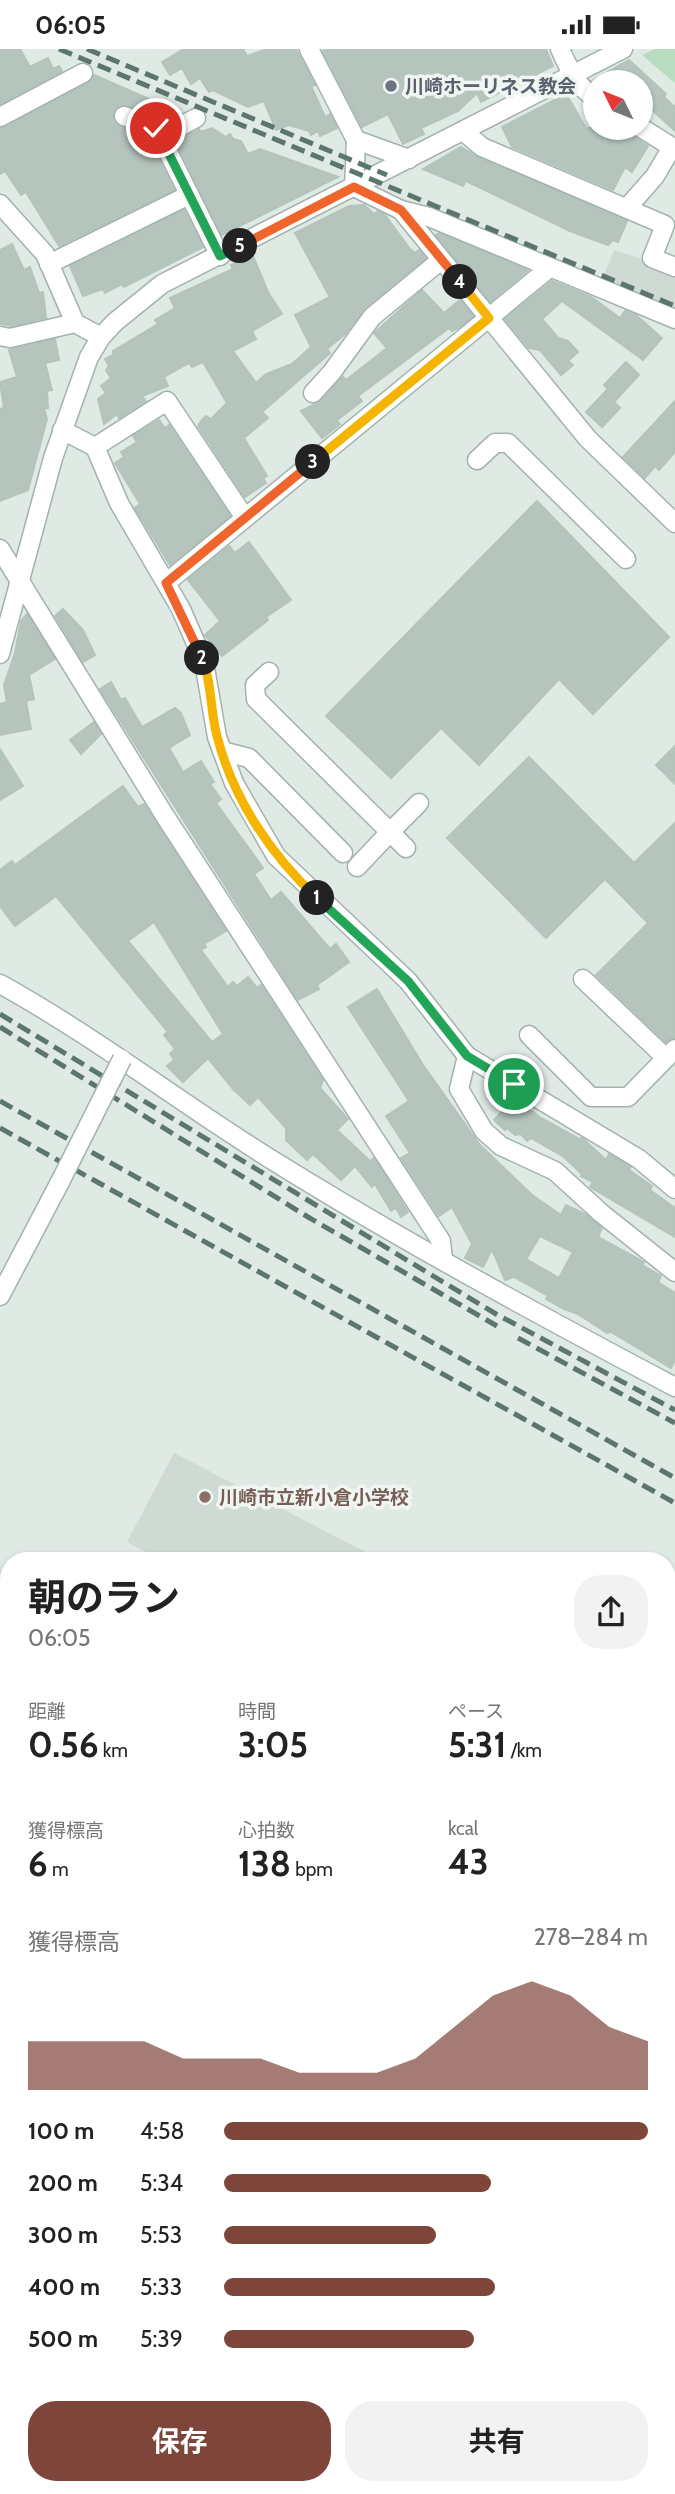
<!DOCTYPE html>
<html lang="ja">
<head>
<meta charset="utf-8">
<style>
	body { margin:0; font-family:Cabin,"Noto Sans JP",sans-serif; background:#f2f2f2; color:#222; height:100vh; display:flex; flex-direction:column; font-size:26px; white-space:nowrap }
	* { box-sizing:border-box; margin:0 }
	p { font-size:23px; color:#767676 }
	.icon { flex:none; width:38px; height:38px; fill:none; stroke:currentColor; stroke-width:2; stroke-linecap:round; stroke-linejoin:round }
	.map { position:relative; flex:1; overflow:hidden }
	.details { position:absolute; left:0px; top:1503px; width:676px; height:943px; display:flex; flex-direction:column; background:#fff; border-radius:28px 28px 0 0; box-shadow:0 2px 5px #0004 }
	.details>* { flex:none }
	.needle { width:46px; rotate:313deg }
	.controls { position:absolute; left:583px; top:21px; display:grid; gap:14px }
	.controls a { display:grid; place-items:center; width:70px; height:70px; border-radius:50%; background:#fff; box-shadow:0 2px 5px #0004; font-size:35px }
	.pin { position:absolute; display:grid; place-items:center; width:60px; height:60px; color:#fff; margin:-30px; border:4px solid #fff; border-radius:50%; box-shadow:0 2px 7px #0007 }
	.km { position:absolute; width:35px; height:35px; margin:-18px; border-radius:50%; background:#222; color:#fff; font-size:19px; line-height:35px; text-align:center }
	.round { display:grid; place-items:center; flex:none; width:74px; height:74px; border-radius:28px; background:#f2f2f2 }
	.summary { display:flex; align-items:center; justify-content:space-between; height:119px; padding:0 28px }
	h1 { font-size:38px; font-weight:700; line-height:52px }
	.metrics { display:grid; grid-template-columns:repeat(3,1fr); gap:10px; height:119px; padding:7px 28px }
	.metrics div { display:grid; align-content:center }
	.metrics b { font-size:35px; font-weight:700 }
	.metrics small { font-size:19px; font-weight:400 }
	.metrics p { font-size:19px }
	.chart { height:196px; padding:14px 28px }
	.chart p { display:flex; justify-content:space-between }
	.chart svg { width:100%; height:126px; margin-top:7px; fill:#7e453b; opacity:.7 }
	.primary-button { display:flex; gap:14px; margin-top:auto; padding:14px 28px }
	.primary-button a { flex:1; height:80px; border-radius:28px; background:#7e453b; color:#fff; font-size:28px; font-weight:700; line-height:80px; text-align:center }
	.primary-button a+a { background:#f2f2f2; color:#222 }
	ul { padding:0 28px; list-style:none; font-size:23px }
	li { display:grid; grid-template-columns:112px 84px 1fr; align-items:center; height:52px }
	li i { height:18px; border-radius:9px; background:#7e453b }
	.status { display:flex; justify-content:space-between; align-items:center; height:49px; padding:0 35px; background:#fff; direction:ltr }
	.status svg { height:19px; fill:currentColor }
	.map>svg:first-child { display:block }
</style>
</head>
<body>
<div class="status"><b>06:05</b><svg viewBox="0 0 49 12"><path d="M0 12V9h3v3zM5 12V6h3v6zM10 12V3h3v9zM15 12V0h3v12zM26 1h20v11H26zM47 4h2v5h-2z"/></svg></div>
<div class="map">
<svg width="675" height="2445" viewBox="0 0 675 2445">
	<rect width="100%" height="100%" fill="#e0eae5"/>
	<!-- built -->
	<g fill="#cedad3">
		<polygon points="614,201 675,221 675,267 600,235"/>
		<polygon points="174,1404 383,1512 163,1512 127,1493"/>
	</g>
	<!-- green -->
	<g fill="#b9dbbf">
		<polygon points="655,0 675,0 675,34 642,6"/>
		<polygon points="675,2290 675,2420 667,2414 667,2301"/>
	</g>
	<!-- building -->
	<g fill="#b5c5bd" stroke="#b2c4bb" stroke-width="2" fill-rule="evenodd">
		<polygon points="0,0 20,0 30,18 48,9 53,20 59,17 62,22 0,55"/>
		<polygon points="184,0 243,0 247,7 268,0 296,0 315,36 311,37 325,68 330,65 337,79 320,87 318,82 311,86 309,82 289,76 276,81 264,52 248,58 213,41 209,43 200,29 191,35 182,19 170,26 162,13"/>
		<polygon points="326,0 546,0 553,17 481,53 477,44 458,62 421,79 424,85 403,95 388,65 362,78 323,2"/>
		<polygon points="629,11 666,45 664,48 675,58 675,82 651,60 640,55 640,33 592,32"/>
		<polygon points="94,26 181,64 165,73 123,56 116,59 113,68 119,77 148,88 174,141 59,197 26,143 21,146 5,122 0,125 0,79 88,34"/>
		<polygon points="566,45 586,79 621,79 648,97 632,123 625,118 613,141 512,98 502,78"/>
		<polygon points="212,79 226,88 230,85 233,90 241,92 248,105 260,100 338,128 222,186 176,93 199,80 201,83"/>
		<polygon points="461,98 478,108 627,172 618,193 613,191 608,196 570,182 466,132 463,137 423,120"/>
		<polygon points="364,156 374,165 378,162 385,166 410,200 415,204 419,201 426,209 365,259 345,285 327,300 330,304 262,363 268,369 244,389 267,427 263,429 266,434 245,448 198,377 202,371 206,367 211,370 227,354 203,313 192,318 189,314 164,328 168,337 142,347 146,352 119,369 117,365 104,375 98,350 106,344 101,337 111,329 106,321 109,317 105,310 113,306 113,302 158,275 155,271 175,259 170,249 233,220 231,216 253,207 268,243 282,265 252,282 256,290 233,302 256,334 266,325 292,315 311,298 295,266 330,248 295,184 349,157"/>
		<polygon points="184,161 203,198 124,238 122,235 105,244 103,240 83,247 70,217"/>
		<polygon points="439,184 528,221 490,253 436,186"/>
		<polygon points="12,195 24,221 30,218 39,244 43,243 46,269 12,277 0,275 0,201"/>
		<polygon points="552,232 591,248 620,269 625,262 636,266 662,289 643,311 562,252 542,270 558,289 568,292 578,303 568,312 573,316 561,326 540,301 529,299 505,270"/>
		<polygon points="422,241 444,264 460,251 473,267 460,278 452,282 449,279 358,347 362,352 337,371 340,375 322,389 301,362 321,352 340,331 343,328 346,331 387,299 374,284"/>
		<polygon points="55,290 59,311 45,314 52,341 47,342 48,359 44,360 47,370 28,441 0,452 0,360 4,359 0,333 17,328 9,301"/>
		<polygon points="626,313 639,326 614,353 620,359 602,378 586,363 608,340 604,336"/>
		<polygon points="675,352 675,403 659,421 655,417 645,429 623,408"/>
		<polygon points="159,371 165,379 169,376 230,467 170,516 135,459 140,455 115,414 124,408 121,403 137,393 133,387"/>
		<polygon points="537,452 669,588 593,665 559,630 479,716 441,679 391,729 326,667"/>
		<polygon points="249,493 291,551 266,568 268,571 222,607 205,586 220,572 188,531 229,497 235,504"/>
		<polygon points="63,560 83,581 95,606 83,613 55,567"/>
		<polygon points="27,565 55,610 29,626 34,650 26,652 31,680 0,686 0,655 7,653 4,636 15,604 21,572"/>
		<polygon points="111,633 121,651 125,649 142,678 175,659 181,664 190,686 169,699 183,723 201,712 214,733 210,735 221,750 216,754 263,819 254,825 271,851 281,843 330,900 336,895 349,913 317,936 319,940 298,951 100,640"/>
		<polygon points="94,673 101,685 81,705 70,691"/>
		<polygon points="675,697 675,735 656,716"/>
		<polygon points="0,700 23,737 0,751"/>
		<polygon points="529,708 634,814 675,774 675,989 666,993 596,926 648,874 605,830 546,889 447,789"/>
		<path d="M 123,737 L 138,758 L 144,755 L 226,882 L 204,895 L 206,898 L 201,901 L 228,938 L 233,933 L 237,937 L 248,928 L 257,939 L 261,936 L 323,1031 L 320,1039 L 348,1070 L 337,1081 L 370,1112 L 374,1109 L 408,1163 L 401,1168 L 396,1159 L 391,1162 L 375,1135 L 372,1138 L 355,1117 L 341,1131 L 313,1105 L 307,1111 L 286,1091 L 286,1079 L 258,1048 L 250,1056 L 233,1040 L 208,1009 L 183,1033 L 167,1017 L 174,1011 L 170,1005 L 175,1000 L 164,986 L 168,983 L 56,847 L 15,877 L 0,857 L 0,821 L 12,812 L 15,816 ZM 154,873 L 223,985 L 212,993 L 128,892 Z"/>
		<path d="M 377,940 L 423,1016 L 480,1096 L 532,1146 L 561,1166 L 566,1156 L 587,1166 L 602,1179 L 598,1188 L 644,1213 L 642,1216 L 661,1227 L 658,1233 L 675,1244 L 675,1311 L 671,1319 L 611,1283 L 607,1284 L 578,1265 L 564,1260 L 546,1250 L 548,1247 L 514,1228 L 505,1231 L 492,1200 L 483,1218 L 465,1209 L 472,1195 L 452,1158 L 439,1167 L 401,1109 L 410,1104 L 386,1067 L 409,1052 L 348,958 ZM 540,1187 L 573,1203 L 559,1229 L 526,1210 Z"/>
		<polygon points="515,1049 541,1069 579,1090 582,1089 606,1111 609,1105 631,1118 629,1121 652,1137 650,1141 675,1159 675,1188 590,1138 593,1133 581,1127 582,1125 564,1108 531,1089 527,1092 521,1085 515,1086 507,1079 505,1081 494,1071"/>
	</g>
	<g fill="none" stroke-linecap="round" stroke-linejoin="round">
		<!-- minor casing -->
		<g stroke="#a3b2ab" stroke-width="21">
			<g id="minor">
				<polyline points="309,0 356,91 409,110"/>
				<path d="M 560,0 C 569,19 576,37 595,49"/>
				<polyline points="124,67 156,79 220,207"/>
				<polyline points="0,68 83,24"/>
				<polyline points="463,82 482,98 665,176 652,209 675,218"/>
				<polyline points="160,88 196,69"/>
				<polyline points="356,91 354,138 401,161 588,390 675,474"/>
				<polyline points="0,155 45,205 75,274 101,288"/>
				<polyline points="627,159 655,127 672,98 640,78"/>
				<polyline points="401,161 429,168 675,270"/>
				<polyline points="49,215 189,146"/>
				<polyline points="0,287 10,289 75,274"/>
				<polyline points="313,344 332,323 372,268 441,211"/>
				<polyline points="62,381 95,398 119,454 181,560 204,613 217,688 234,734 276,807 408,932 467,1007 639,1110 675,1140"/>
				<polyline points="95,398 167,352 245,469"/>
				<polyline points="477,411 495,394 508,394 626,510"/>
				<polyline points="0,500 165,767 441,1192 443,1211"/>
				<polyline points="166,534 548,220"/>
				<polyline points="0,605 53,409 89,308 101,288 115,273 162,235 623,0"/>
				<polyline points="269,623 255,636 256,650 390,783 419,754"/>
				<polyline points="222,702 249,709 343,804"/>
				<polyline points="357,818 390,783 406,799"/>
				<polyline points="583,930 666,1009"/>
				<path d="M 0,935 C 96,988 183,1056 277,1114 C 406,1194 541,1267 675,1338"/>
				<polyline points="529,986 591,1048 628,1048 675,1000"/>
				<polyline points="467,1007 459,1040 484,1082 501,1097 555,1122 601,1164 675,1223"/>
				<polyline points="0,1247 60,1133"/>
				<polyline points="0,1735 9,1737"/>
				<polyline points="0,1767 9,1770"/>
				<polyline points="0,1811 9,1798"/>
				<polyline points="0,1825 9,1831"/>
				<polyline points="667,2023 675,2027"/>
				<polyline points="0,2068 9,2074"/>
				<polyline points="667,2135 675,2124"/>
				<polyline points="667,2253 675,2260"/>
				<polyline points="2,2311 9,2302"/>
				<polyline points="154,2438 163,2445"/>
				<polyline points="478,2438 487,2445"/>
				<polyline points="673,2445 675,2442"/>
			</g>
		</g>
		<!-- minor -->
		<use href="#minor" stroke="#fff" stroke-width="18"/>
		<!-- rail -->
		<g stroke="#5b766c" stroke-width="5" stroke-dasharray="14 7" stroke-linecap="butt">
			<polyline points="59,0 675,257"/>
			<polyline points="87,0 387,126"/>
			<polyline points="0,965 496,1265 675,1361"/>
			<polyline points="0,978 308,1168 497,1277"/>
			<polyline points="0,1052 675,1429"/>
			<polyline points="0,1079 675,1454"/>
			<polyline points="518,1289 675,1374"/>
		</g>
		<!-- minor-bridge casing -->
		<g stroke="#a3b2ab" stroke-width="21" stroke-linecap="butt">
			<polyline id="minor-bridge" points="60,1133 122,1010"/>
		</g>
		<!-- minor-bridge -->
		<use href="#minor-bridge" stroke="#fff" stroke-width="18"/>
	</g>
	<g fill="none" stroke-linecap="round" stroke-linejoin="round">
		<!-- split-1 casing -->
		<g stroke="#fff" stroke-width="14">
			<polyline id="split-1" points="317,849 408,932 467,1007 514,1035"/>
		</g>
		<!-- split-2 casing -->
		<g stroke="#fff" stroke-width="14">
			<path id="split-2" d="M 202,609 C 212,633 210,662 217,687 C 233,750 271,806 317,849"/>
		</g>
		<!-- split-3 casing -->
		<g stroke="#fff" stroke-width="14">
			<polyline id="split-3" points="202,609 166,534 313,413"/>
		</g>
		<!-- split-4 casing -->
		<g stroke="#fff" stroke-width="14">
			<polyline id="split-4" points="313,413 489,269 460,233"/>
		</g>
		<!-- split-5 casing -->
		<g stroke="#fff" stroke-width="14">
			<polyline id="split-5" points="240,197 354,138 401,161 460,233"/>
		</g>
		<!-- split-6 casing -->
		<g stroke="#fff" stroke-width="14">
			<polyline id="split-6" points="156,79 220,207 240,197"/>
		</g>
		<!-- split-1 -->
		<use href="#split-1" stroke="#22a559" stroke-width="9"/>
		<!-- split-2 -->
		<use href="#split-2" stroke="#f5b400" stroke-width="9"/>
		<!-- split-3 -->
		<use href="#split-3" stroke="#f0652b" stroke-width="9"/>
		<!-- split-4 -->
		<use href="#split-4" stroke="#f5b400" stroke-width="9"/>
		<!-- split-5 -->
		<use href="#split-5" stroke="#f0652b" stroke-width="9"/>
		<!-- split-6 -->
		<use href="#split-6" stroke="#22a559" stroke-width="9"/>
	</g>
	<!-- markers -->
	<circle fill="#6b7280" stroke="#f0f7f3" stroke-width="2.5" cx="391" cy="37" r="7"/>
	<circle fill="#8d6e63" stroke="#f0f7f3" stroke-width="2.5" cx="205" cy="1448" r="7"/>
	<g text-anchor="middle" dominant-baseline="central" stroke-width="7" stroke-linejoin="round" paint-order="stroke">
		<!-- worship labels -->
		<g font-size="19" font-weight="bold" fill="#5b616d" stroke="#f0f7f3" text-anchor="start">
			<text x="405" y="37">川崎ホーリネス教会</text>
		</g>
		<!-- education labels -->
		<g font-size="19" font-weight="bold" fill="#785e54" stroke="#f0f7f3" text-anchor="start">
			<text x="219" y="1448">川崎市立新小倉小学校</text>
		</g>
	</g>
</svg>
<div class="controls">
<a><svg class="needle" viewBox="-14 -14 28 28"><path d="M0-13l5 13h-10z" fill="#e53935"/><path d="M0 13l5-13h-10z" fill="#767676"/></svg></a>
</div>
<div class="pin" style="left:514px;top:1035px;background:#1e9e55"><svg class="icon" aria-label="arrive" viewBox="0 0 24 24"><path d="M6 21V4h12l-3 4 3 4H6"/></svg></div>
<div class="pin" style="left:156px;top:79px;background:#d93025"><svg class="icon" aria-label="check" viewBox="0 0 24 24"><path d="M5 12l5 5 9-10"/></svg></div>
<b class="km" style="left:317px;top:849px">1</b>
<b class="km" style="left:202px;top:609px">2</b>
<b class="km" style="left:313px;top:413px">3</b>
<b class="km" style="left:460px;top:233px">4</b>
<b class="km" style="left:240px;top:197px">5</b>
<section class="details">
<div class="summary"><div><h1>朝のラン</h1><p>06:05</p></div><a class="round"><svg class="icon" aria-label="share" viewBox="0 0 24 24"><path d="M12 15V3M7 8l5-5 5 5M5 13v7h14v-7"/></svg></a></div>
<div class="metrics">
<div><p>距離</p><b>0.56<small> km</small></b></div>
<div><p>時間</p><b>3:05</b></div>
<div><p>ペース</p><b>5:31<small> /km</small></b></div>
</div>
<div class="metrics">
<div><p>獲得標高</p><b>6<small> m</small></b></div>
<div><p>心拍数</p><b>138<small> bpm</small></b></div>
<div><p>kcal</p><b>43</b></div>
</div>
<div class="chart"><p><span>獲得標高</span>278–284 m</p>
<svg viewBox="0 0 160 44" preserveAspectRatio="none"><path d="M0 44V27L10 27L20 27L30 27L40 33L50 33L60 33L70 38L80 38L90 38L100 33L110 22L120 11L130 6L140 11L150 22L160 27V44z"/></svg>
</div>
<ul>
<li><b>100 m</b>4:58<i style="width:100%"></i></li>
<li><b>200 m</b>5:34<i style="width:63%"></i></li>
<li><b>300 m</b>5:53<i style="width:50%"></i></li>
<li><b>400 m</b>5:33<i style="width:64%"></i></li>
<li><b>500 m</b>5:39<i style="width:59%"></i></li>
</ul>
<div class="primary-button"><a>保存</a><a>共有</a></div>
</section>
</div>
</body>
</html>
